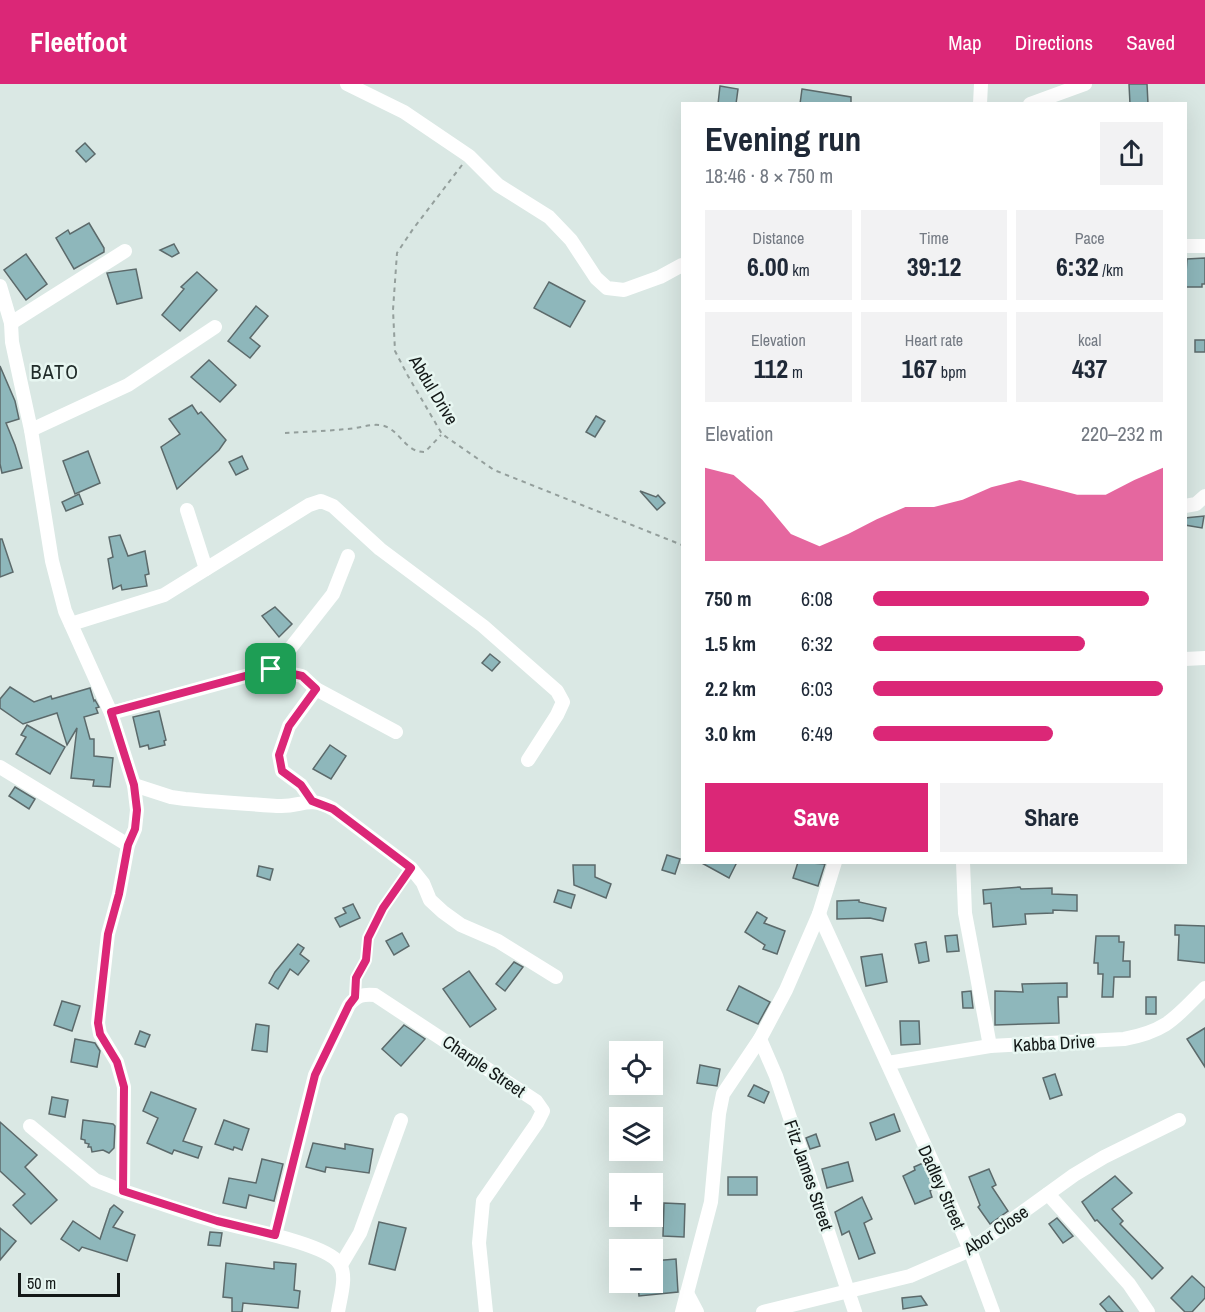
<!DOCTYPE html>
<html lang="en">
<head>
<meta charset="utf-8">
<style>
	body { margin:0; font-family:"Archivo Narrow",sans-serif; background:#f2f2f3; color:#1f2937; height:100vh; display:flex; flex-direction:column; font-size:22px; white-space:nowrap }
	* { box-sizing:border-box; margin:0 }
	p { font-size:20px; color:#747a83 }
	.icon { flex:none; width:33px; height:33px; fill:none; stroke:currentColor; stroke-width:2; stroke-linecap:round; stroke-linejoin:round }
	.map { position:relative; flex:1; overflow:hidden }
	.details { position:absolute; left:681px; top:18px; width:506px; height:762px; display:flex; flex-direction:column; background:#fff; border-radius:0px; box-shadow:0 6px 24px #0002 }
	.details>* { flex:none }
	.fabs { position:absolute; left:609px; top:957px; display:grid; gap:12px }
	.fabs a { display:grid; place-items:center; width:54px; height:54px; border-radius:0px; background:#fff; box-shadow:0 6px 24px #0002; font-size:30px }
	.scale { position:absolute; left:18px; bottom:15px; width:102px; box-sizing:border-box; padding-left:6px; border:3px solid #131817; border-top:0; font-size:16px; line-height:21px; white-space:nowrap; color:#131817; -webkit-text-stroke:4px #e7f6f1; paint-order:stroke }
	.pin { position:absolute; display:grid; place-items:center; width:51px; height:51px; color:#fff; margin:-26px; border-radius:12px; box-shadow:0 3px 9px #0006 }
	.round { display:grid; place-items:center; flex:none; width:63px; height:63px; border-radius:0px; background:#f2f2f3 }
	.overview { display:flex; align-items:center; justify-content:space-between; height:102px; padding:0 24px }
	h1 { font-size:33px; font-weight:700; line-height:45px }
	.figures { display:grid; grid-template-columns:repeat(3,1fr); gap:9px; height:102px; padding:6px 24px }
	.figures div { display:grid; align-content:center; border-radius:0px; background:#f2f2f3; text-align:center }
	.figures b { font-size:26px; font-weight:700 }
	.figures small { font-size:16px; font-weight:400 }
	.figures p { font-size:16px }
	.chart { height:168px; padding:12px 24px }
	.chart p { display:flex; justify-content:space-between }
	.chart svg { width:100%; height:108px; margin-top:6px; fill:#db2777; opacity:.7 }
	.action { display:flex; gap:12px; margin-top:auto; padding:12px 24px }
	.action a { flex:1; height:69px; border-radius:0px; background:#db2777; color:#fff; font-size:24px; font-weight:700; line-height:69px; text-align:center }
	.action a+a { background:#f2f2f3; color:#1f2937 }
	ul { padding:0 24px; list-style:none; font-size:20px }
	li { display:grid; grid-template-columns:96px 72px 1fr; align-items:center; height:45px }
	li i { height:15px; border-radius:8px; background:#db2777 }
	header { display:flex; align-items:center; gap:36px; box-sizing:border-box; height:84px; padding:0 30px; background:#db2777; color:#fff }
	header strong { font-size:28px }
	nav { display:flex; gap:33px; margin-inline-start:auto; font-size:21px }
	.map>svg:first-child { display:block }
</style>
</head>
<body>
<header>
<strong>Fleetfoot</strong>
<nav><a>Map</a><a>Directions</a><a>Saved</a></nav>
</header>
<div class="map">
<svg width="1205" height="1228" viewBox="0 0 1205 1228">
	<rect width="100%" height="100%" fill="#dae8e4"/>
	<!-- building -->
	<g fill="#8eb7bb" stroke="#5c6a6b" stroke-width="1.5">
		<polygon points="1129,0 1147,0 1148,20 1130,20"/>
		<polygon points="720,2 738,5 736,20 718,20"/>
		<polygon points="802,5 851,13 851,20 800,20"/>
		<polygon points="85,59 95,70 86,78 76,67"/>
		<polygon points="89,139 104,164 104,168 74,185 56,154 68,146 70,150"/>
		<polygon points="174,160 179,169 172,173 160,166"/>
		<polygon points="26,170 47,200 26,216 4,186"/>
		<polygon points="1205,174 1205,200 1202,200 1202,203 1185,203 1187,175"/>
		<polygon points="136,185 142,214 117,220 107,189"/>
		<polygon points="197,188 217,206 180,247 162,231 184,205 181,203"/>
		<polygon points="549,198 585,217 570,243 534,224"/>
		<polygon points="256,222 268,232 250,254 260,262 250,274 228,257"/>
		<rect x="1195" y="256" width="10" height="12"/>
		<polygon points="209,276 236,301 220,318 191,293"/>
		<polygon points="0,282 15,317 19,335 6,339 15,361 22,384 2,389 0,380"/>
		<polygon points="192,321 198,330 201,328 226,356 219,366 177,405 161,363 180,350 169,335"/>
		<polygon points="596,332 605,337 595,353 586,348"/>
		<polygon points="88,367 100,399 75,410 63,377"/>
		<polygon points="242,372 248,385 236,391 229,378"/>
		<polygon points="640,407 656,413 658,411 665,419 657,426"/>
		<polygon points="79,410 83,420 66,427 62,418"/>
		<polygon points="1204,432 1202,444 1185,441 1185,434"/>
		<polygon points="120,451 128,472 145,467 149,490 145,491 147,502 122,506 121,501 113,505 108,475 113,473 109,453"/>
		<polygon points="0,455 2,455 13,488 0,493"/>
		<polygon points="275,523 292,540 279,553 262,532"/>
		<polygon points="490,570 500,578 492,587 482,579"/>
		<polygon points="10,603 34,618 51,612 52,615 90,604 94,617 95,616 99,623 96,624 98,629 84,633 90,655 94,655 94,672 113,674 110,703 93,702 94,696 71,694 77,644 67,661 57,629 23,640 0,624 0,615"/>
		<polygon points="159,627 166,656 164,657 165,661 149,665 148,661 140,663 133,633"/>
		<polygon points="27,641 65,663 50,690 16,670 26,653 21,651"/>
		<polygon points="330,661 346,672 331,695 313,685"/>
		<polygon points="15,703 35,715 29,725 9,712"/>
		<polygon points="667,771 680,775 675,790 662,786"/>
		<polygon points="700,778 737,778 729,794"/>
		<polygon points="798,778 825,780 818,802 793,794"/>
		<polygon points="573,781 595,781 595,793 611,800 606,814 574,801"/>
		<polygon points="259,782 273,785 270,796 257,792"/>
		<polygon points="1020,803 1021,805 1052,804 1052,810 1077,811 1077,827 1053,826 1053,829 1025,830 1026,840 993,843 991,819 984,820 983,806"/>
		<polygon points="558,806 575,811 571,824 554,818"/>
		<polygon points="859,816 859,818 886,824 883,837 870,834 837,835 837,817"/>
		<polygon points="353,820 360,834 340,843 335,834 346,829 343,824"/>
		<polygon points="757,828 767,834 764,839 785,847 777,870 763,865 765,861 745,848"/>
		<polygon points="1175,841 1205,842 1205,879 1178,876 1179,851 1175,851"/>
		<polygon points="402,849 409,862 394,871 386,857"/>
		<polygon points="957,851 959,867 947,868 945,852"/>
		<polygon points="1096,852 1119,852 1119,858 1124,858 1123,877 1130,877 1130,893 1114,893 1113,913 1102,913 1103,890 1098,890 1098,879 1094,879"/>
		<polygon points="926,858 929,877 919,879 915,860"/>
		<polygon points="298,860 304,864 300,870 309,877 298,891 290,885 278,905 269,899 275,888"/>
		<polygon points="882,870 887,898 866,902 861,873"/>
		<polygon points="514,878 523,883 505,907 496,900"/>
		<polygon points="469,887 496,925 470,943 443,905"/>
		<polygon points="1067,899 1067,913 1058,913 1059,939 995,941 995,907 1023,908 1022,900"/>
		<polygon points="739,902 770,918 758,940 727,926"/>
		<polygon points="971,907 973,924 963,924 962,908"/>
		<rect x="1146" y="913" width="10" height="17"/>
		<polygon points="62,917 80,922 72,947 54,941"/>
		<polygon points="900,937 919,937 920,960 901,961"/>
		<polygon points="256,940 269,942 267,968 252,966"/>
		<polygon points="404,941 425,955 401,982 382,965"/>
		<polygon points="1205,944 1205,983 1187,955"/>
		<polygon points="140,947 150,951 145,963 135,960"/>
		<polygon points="75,955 95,959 100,967 97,983 71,978"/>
		<polygon points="700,981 720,985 717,1002 697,999"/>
		<polygon points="1055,990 1062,1011 1050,1015 1043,994"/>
		<polygon points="754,1001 769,1008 764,1019 748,1012"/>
		<polygon points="151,1008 196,1025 183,1057 202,1063 198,1074 174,1066 172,1070 147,1059 158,1034 143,1027"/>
		<polygon points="52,1013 68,1016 65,1033 49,1030"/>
		<polygon points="894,1030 900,1047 876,1056 870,1039"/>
		<polygon points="83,1036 113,1040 115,1042 114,1064 109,1069 103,1066 92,1068 91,1063 88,1063 89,1060 85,1059 85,1056 81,1055"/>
		<polygon points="224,1036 249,1045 242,1066 234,1063 233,1066 215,1060"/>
		<polygon points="0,1038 37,1071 25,1083 57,1116 31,1140 13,1121 25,1110 0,1087"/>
		<polygon points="816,1050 820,1062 810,1065 806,1054"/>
		<polygon points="313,1059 345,1065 345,1060 373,1065 369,1089 326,1083 325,1088 306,1083"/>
		<polygon points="262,1075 283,1080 274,1117 249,1111 246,1124 223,1119 229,1094 256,1099"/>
		<polygon points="848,1078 853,1097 827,1104 822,1085"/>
		<polygon points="923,1079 934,1105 930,1107 932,1113 915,1120 903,1092 915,1086 914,1083"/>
		<polygon points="989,1085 996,1101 992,1103 1008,1127 990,1140 978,1123 980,1121 969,1093"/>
		<polygon points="1115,1092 1132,1109 1112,1125 1123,1137 1120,1140 1163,1184 1152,1195 1097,1136 1095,1137 1082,1118"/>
		<rect x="728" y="1093" width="29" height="18"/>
		<polygon points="862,1113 872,1135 864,1139 875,1169 859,1175 849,1147 842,1151 835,1128"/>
		<polygon points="664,1119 685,1120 684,1153 663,1152"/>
		<polygon points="114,1121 123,1128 113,1143 135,1151 127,1177 82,1163 79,1167 61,1155 73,1137 100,1155 110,1125"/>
		<polygon points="1057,1134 1073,1152 1063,1159 1049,1140"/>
		<polygon points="379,1138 406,1144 395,1186 369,1180"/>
		<polygon points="0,1144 16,1157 0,1176"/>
		<polygon points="210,1148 222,1149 220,1162 208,1161"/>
		<polygon points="676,1175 678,1208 639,1212 638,1198 652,1198 652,1177"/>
		<polygon points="274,1178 296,1180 294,1206 300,1207 298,1224 243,1219 242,1228 232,1228 232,1214 223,1213 226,1179 274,1185"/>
		<polygon points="1192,1192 1205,1204 1205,1214 1192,1228 1185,1228 1171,1214"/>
		<polygon points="921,1212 927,1221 903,1225 902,1214"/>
		<polygon points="1109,1212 1123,1228 1107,1228 1100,1220"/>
	</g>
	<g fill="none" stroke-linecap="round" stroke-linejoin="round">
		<!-- path -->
		<g stroke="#949f9c" stroke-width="2" stroke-dasharray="4.5 4.5" stroke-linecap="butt">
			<polyline points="462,81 413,145 397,169 393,226 395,267 408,292 442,350 494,386 682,461"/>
			<path d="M 285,349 C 305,348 326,347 346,345 C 357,345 368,340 379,341 C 399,342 404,369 425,368 L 441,351"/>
			<polyline points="356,899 366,876 368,853 383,824 403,797"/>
		</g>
		<!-- minor -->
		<g stroke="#fff" stroke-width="14">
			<polyline points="347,0 404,28 469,72 498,101 549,133 571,156 596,194 607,204 624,206 660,193 682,181"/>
			<polyline points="980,20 981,0"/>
			<polyline points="1030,20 1085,0"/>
			<polyline points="1185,162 1205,162"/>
			<path d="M 0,202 L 11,239 L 12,258 L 31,346 L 52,477 L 65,527 L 111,629 L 134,701 L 137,726 L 135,745 L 128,761 L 119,810 L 108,850 L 98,939 L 100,950 L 117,978 L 124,1003 L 123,1107 C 154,1117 184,1128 215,1137 C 240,1144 325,1159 339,1179 C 348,1191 340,1214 338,1228"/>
			<polyline points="11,239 125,167"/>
			<polyline points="31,346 128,301 215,243"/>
			<polyline points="1185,422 1196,420 1205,412"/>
			<polyline points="187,426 206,485"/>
			<polyline points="71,540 164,511 309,421 321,417 333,422 380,465 483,542 557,607 563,618 557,631 528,676"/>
			<polyline points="1185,575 1205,574"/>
			<polyline points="271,585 289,566 333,510 348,472"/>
			<polyline points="111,629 271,585 302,592 316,605 396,648"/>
			<polyline points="0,683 128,761"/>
			<path d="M 134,701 L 171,713 L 185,715 C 216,718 248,720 279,722 C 303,723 307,711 333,725 L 411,784 L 423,799 L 430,816 L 443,828 L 461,841 L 498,857 L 556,893"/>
			<polyline points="312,717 301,701 282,687 279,671 289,642 316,605"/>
			<polyline points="963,778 965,829 990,962"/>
			<polyline points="819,830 937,1088 970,1166 993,1228"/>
			<polyline points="760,955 776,992 855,1228"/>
			<path d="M 888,979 L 990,962 L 1124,955 C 1167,947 1175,934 1205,904"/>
			<polyline points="30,1042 95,1096 123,1107"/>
			<polyline points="1048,1110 1129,1200 1148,1228"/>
			<path d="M 275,1151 L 315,991 L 349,921 C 357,911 363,910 375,911 L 536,1017 L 543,1027 L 537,1039 L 483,1117 L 479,1159 L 486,1228"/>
			<polyline points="341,1181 360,1149 401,1036"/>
			<polyline points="687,1209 697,1228"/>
			<polyline points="682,1228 711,1118 719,1030 723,1010 760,955 786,906 819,830 835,778"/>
			<polyline points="763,1228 910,1192 970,1166 1074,1091 1104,1073 1179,1036"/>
		</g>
	</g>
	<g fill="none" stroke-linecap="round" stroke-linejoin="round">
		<!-- route casing -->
		<g stroke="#fff" stroke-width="12">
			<polygon id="route" points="271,585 302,592 316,605 289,642 279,671 282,687 301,701 312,717 333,725 411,784 383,824 368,854 366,876 356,894 355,913 349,921 315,991 275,1151 217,1137 123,1107 124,1003 117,978 100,950 98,939 108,850 119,810 128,761 135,745 137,726 134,701 111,628"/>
		</g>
		<!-- route -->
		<use href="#route" stroke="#db2777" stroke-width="8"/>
	</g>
	<g text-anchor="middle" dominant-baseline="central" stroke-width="5" stroke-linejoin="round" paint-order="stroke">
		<!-- street labels -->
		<g font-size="18" fill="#131817" stroke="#e7f6f1">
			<text transform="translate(434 306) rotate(59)">Abdul Drive</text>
			<text transform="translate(1054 959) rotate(-3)">Kabba Drive</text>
			<text transform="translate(484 982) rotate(34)">Charple Street</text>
			<text transform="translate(809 1091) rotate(71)">Fitz James Street</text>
			<text transform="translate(942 1103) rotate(66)">Dadley Street</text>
			<text transform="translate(996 1146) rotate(-34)">Abor Close</text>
		</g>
		<!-- neighbourhood labels -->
		<g font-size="20" letter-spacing="1.5" fill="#212c2a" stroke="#e7f6f1">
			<text x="55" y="287">BATO</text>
		</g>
	</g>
</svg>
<div class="fabs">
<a><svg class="icon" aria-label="locate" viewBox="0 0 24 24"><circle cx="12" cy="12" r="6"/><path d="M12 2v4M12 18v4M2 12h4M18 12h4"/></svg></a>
<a><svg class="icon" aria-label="layers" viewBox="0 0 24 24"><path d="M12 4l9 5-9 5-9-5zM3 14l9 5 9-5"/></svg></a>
<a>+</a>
<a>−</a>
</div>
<div class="scale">50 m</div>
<div class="pin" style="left:271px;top:585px;background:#1e9e55"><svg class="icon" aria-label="arrive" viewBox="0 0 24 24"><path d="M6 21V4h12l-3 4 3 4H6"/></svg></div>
<section class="details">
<div class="overview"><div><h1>Evening run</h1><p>18:46 · 8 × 750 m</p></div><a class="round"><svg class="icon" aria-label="share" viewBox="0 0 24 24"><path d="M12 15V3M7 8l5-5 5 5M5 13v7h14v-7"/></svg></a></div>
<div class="figures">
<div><p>Distance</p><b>6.00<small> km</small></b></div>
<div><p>Time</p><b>39:12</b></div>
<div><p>Pace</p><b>6:32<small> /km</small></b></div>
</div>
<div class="figures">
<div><p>Elevation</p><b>112<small> m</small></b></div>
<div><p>Heart rate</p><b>167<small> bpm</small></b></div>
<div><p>kcal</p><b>437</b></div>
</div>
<div class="chart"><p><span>Elevation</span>220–232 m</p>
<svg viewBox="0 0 160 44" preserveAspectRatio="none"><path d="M0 44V6L10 9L20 19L30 33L40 38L50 33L60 27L70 22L80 22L90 19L100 14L110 11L120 14L130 17L140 17L150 11L160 6V44z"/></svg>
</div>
<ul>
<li><b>750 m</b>6:08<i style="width:95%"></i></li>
<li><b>1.5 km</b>6:32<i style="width:73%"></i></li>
<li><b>2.2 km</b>6:03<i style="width:100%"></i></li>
<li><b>3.0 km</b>6:49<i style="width:62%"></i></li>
</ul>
<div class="action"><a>Save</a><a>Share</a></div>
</section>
</div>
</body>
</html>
